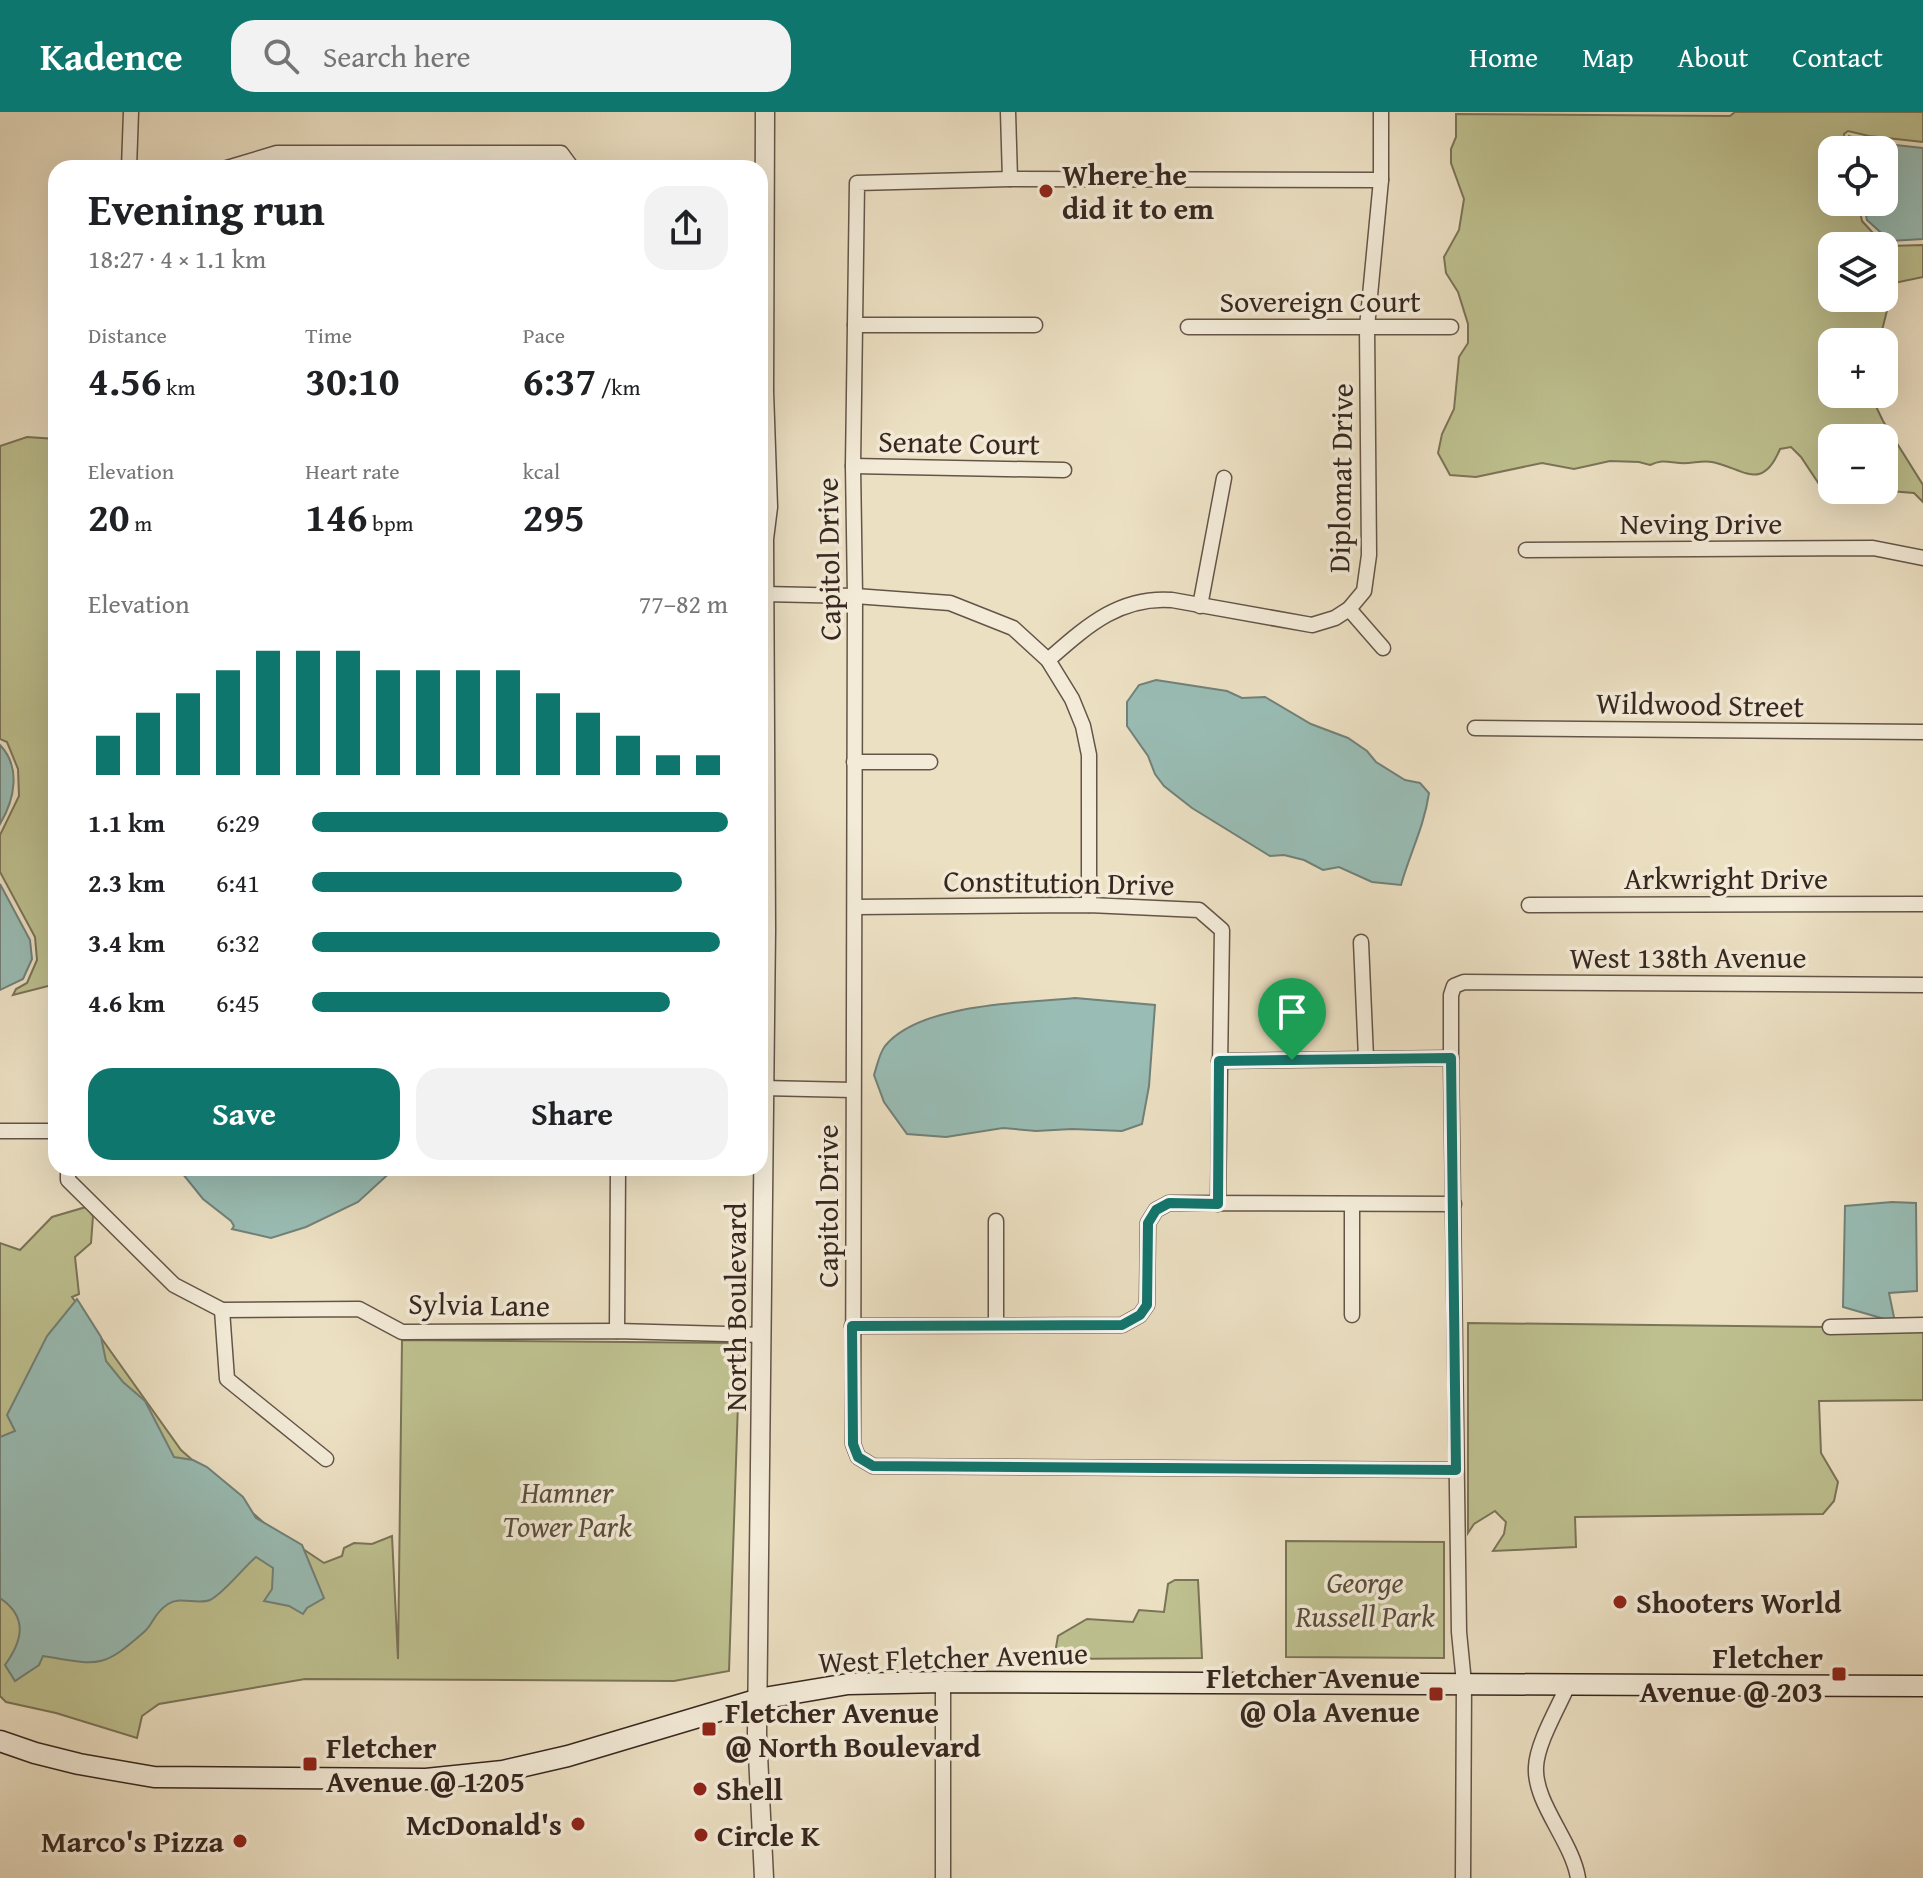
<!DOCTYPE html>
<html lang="en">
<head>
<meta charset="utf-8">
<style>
	body { margin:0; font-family:"Gentium Book Plus",serif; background:#f2f2f2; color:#202124; height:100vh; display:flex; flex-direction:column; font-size:30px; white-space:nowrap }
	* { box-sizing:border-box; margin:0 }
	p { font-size:26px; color:#757577 }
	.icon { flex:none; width:44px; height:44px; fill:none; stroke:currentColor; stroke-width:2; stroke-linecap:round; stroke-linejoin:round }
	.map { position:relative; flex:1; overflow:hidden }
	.details { position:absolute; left:48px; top:48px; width:720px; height:1016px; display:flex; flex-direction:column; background:#fff; border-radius:24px; box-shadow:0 8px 32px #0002 }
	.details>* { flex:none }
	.fabs { position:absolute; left:1818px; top:24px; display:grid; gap:16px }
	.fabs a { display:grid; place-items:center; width:80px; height:80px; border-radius:16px; background:#fff; box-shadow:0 8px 32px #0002; font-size:40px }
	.pin { position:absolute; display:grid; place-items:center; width:68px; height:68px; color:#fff; margin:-82px -34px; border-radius:50% 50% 50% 0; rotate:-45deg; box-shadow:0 0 8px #0007 }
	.pin .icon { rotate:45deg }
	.round { display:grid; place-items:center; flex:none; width:84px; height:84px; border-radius:24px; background:#f2f2f2 }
	.headline { display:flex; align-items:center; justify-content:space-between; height:136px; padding:0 40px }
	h1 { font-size:44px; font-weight:800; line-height:60px }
	.figures { display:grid; grid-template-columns:repeat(3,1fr); gap:12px; height:136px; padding:8px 40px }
	.figures div { display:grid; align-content:center }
	.figures b { font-size:40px; font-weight:800 }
	.figures small { font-size:22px; font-weight:400 }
	.figures p { font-size:22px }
	.chart { height:224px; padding:16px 40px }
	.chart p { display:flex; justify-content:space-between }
	.chart svg { width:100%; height:144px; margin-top:8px; stroke:#0f766e; stroke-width:6 }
	.button { display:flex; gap:16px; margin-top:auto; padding:16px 40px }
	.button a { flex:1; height:92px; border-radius:24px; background:#0f766e; color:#fff; font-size:32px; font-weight:800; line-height:92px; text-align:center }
	.button a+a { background:#f2f2f2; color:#202124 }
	ul { padding:0 40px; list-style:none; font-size:26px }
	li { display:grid; grid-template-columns:128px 96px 1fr; align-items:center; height:60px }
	li i { height:20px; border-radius:10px; background:#0f766e }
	header { display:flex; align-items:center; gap:48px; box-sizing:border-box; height:112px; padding:0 40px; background:#0f766e; color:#fff }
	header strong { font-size:38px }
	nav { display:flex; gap:44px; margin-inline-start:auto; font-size:28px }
	.search { width:560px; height:72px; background:#f2f2f2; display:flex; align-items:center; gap:20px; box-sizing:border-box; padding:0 28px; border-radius:24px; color:#757577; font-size:30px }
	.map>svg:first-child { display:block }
</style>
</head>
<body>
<header>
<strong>Kadence</strong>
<div class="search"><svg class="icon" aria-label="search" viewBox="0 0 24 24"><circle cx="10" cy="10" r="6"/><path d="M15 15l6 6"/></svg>Search here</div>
<nav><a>Home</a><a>Map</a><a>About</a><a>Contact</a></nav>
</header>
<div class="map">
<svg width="1923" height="1766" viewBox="0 0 1923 1766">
	<rect width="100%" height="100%" fill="#ece0c3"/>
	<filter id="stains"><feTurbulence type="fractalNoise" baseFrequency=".0025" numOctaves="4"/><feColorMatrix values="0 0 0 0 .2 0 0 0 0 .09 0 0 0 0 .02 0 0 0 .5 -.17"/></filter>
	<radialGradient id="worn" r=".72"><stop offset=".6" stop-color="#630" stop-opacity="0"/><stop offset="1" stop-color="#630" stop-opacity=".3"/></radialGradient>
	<!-- green -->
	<g fill="#bec08f" stroke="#7a7458" stroke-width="2" fill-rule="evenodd">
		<path d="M 1735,0 L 1923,0 L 1923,30 L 1869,24 L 1848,19 L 1844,22 L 1846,38 L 1832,38 L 1832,90 L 1858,90 L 1862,109 L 1874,122 L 1877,129 L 1890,134 L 1923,133 L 1923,165 L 1894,171 L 1879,230 L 1832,230 L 1832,282 L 1870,282 L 1883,309 L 1923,373 L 1923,390 L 1914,381 L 1877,378 L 1884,378 L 1884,326 L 1832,326 L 1832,376 L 1821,375 L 1801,345 L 1791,335 L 1780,337 C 1762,381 1743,356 1712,350 C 1702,348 1691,352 1680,351 C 1668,350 1662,347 1650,353 L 1639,350 L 1610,349 L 1574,357 L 1542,351 L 1476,365 L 1450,363 L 1438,341 L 1442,322 L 1454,297 L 1459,245 L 1468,231 L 1468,212 L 1458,180 L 1446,161 L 1444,145 L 1459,118 L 1464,87 L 1451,51 L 1451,37 L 1456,25 L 1456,2 L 1730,4 ZM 1832,134 L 1884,134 L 1884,186 L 1832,186 Z"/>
		<polygon points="27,325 56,327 56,872 13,883 16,877 27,871 37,848 35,825 0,760 0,723 19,684 18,657 7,630 0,627 0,334"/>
		<polygon points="86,1095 93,1104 91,1131 75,1145 79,1182 72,1185 181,1338 264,1411 324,1451 342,1444 344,1436 354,1431 372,1432 392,1424 398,1547 402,1228 740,1231 729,1559 674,1569 305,1567 159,1592 142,1604 137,1626 56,1601 6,1590 0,1584 0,1131 20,1138 52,1105"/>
		<polygon points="1468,1211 1923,1216 1923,1288 1819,1289 1821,1341 1838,1370 1834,1389 1823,1402 1575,1405 1576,1435 1493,1439 1504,1422 1506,1410 1495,1399 1474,1412 1468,1421"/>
		<polygon points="1286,1429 1444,1430 1444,1546 1286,1545"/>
		<polygon points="1175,1468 1198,1468 1202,1546 1054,1547 1058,1524 1087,1507 1133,1510 1139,1498 1164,1500 1168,1472"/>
	</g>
	<!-- water -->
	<g fill="#99bdb5" stroke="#728179" stroke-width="2">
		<polygon points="1849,24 1868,30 1923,36 1923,127 1890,129 1867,108 1863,90 1884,90 1884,38 1852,38"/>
		<path d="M 1156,568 L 1227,579 L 1242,586 L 1265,585 L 1311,612 L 1348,626 L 1367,639 L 1376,650 L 1405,668 L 1420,671 L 1429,681 C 1424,715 1410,741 1401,773 L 1372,770 L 1339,755 L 1323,758 L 1304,748 L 1284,743 L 1270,744 L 1192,696 L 1164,674 L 1155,662 L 1148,644 L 1127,614 L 1127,590 L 1139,573 Z"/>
		<path d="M 0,633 C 21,655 15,687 0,712 Z"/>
		<polygon points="0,772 30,828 32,847 23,867 0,878"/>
		<path d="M 1075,886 L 1155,893 L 1149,974 L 1142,1012 L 1122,1019 L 1072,1017 L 1036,1019 L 1003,1016 L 946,1025 L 907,1022 L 884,990 L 874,963 C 877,954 879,942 885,934 C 920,891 1024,891 1075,886 Z"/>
		<polygon points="178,1056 395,1056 358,1090 306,1115 271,1126 232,1117 234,1114 231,1109 203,1087"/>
		<polygon points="1892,1090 1916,1091 1917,1179 1889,1181 1895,1210 1843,1195 1845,1094"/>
		<path d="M 77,1187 L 101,1225 L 106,1249 L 123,1270 L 145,1289 L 174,1345 L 193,1348 L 207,1355 L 243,1385 L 256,1406 L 302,1433 L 324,1486 L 307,1496 L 303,1502 L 289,1494 L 264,1489 L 272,1477 L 273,1456 L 256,1445 C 243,1456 223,1482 210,1488 C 197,1493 180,1484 168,1492 C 153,1502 154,1511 144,1520 C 101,1558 98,1553 43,1544 L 39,1553 L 15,1569 L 5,1553 C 23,1528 28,1505 0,1486 L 0,1325 L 15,1319 L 7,1303 L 47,1224 Z"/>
	</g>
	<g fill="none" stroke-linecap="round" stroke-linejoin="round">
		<!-- minor casing -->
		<g stroke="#645549" stroke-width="17">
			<g id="minor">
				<polyline points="1008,0 1010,67"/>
				<polyline points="129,56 131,0"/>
				<polyline points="227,56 277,41 561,41 572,56"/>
				<polyline points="1381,68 1010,67 857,71 853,354 855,484 853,1332 858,1345 873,1354 1456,1358"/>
				<polyline points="855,213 1035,213"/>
				<polyline points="1188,215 1451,215"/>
				<polyline points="853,354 1064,358"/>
				<polyline points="1526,438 1873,436 1923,446"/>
				<polyline points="764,482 855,484 950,491 1013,516 1048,548 1072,587 1083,614 1089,643 1089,793"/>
				<polyline points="1200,494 1224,366"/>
				<polyline points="1349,497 1383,536"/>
				<path d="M 1048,548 C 1086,515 1119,484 1172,488 L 1312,513 L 1335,506 L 1349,497 L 1364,479 L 1369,443 L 1367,215 L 1381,68 L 1381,0"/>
				<polyline points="1475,616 1923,620"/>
				<polyline points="854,650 930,650"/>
				<polyline points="1529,793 1923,792"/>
				<polyline points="855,795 1089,793 1199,798 1222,818 1218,1092"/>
				<polyline points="1361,830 1366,946"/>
				<polyline points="1219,949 1451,946"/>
				<polyline points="763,976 853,978"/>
				<polyline points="0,1019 56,1019"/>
				<polyline points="68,1056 68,1068 174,1173 222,1198 359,1197 402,1220 617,1219 763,1223"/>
				<polyline points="1352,1092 1352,1203"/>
				<polyline points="996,1109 996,1213"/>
				<polyline points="222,1198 227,1267 326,1347"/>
				<polyline points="852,1214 1122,1213 1140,1203 1147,1193 1148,1111 1156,1098 1169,1091 1454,1092"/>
				<polyline points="1830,1215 1923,1213"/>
				<polyline points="617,1219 618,1056"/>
				<path d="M 1568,1573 C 1558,1596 1537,1631 1536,1655 C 1534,1691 1572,1729 1578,1766"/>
				<polyline points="943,1766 943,1570"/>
				<polyline points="1463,1766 1464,1571 1459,1520 1451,946 1451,883 1454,874 1464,870 1923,873"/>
			</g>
		</g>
		<!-- tertiary casing -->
		<g stroke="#645549" stroke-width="21">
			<polyline id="tertiary" points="764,1766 757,1622 766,817 764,427 768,395 764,279 765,0"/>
		</g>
		<!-- secondary casing -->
		<g stroke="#372720" stroke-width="23">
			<polyline id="secondary" points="0,1629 35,1641 79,1652 154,1665 426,1667 503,1659 568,1644 759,1587 848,1572 943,1570 1923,1574"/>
		</g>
		<!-- minor -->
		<use href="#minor" stroke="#f3ebd8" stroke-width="14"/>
		<!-- tertiary -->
		<use href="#tertiary" stroke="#f3ebd8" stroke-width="18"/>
		<!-- secondary -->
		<use href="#secondary" stroke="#f3ebd8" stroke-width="20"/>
	</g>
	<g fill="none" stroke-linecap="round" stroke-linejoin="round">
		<!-- route casing -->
		<g stroke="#fff" stroke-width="16">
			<polygon id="route" points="1451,946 1456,1358 873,1354 858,1345 853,1332 852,1214 1122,1213 1140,1203 1147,1193 1148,1111 1156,1098 1169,1091 1218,1092 1219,949"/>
		</g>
		<!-- route -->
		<use href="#route" stroke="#0f766e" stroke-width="10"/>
	</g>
	<!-- markers -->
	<g fill="#8f2418" stroke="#f3ebd8" stroke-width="3">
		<circle cx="1046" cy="79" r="8"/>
		<circle cx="1620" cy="1490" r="8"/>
		<rect x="1831" y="1554" width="16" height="16" rx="4"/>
		<rect x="1428" y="1574" width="16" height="16" rx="4"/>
		<rect x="701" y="1609" width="16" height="16" rx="4"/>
		<rect x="302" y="1644" width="16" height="16" rx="4"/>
		<circle cx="700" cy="1677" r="8"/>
		<circle cx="578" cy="1712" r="8"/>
		<circle cx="701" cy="1723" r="8"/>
		<circle cx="240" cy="1729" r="8"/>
	</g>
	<g text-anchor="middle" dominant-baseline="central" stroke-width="7" stroke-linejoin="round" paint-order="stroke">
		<!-- poi labels -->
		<g font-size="30" font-weight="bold" fill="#372720" stroke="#f3ebd8" text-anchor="start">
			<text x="1062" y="62">Where he<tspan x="1062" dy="34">did it to em</tspan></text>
			<text x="1636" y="1490">Shooters World</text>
			<text x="1823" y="1545" text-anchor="end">Fletcher<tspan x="1823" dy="34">Avenue @ 203</tspan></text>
			<text x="1420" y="1565" text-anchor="end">Fletcher Avenue<tspan x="1420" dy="34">@ Ola Avenue</tspan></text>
			<text x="725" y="1600">Fletcher Avenue<tspan x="725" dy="34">@ North Boulevard</tspan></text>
			<text x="326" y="1635">Fletcher<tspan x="326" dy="34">Avenue @ 1205</tspan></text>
			<text x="716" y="1677">Shell</text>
			<text x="562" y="1712" text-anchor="end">McDonald's</text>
			<text x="717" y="1723">Circle K</text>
			<text x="224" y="1729" text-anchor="end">Marco's Pizza</text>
		</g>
		<!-- street labels -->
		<g font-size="30" fill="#372720" stroke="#f3ebd8">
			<text x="1320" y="189">Sovereign Court</text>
			<text transform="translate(959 330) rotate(1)">Senate Court</text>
			<text transform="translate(1340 366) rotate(-89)">Diplomat Drive</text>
			<text x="1701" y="411">Neving Drive</text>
			<text transform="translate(828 447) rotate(-91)">Capitol Drive</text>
			<text transform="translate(1700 592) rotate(1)">Wildwood Street</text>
			<text x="1726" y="766">Arkwright Drive</text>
			<text transform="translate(1059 770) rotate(1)">Constitution Drive</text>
			<text x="1688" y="845">West 138th Avenue</text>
			<text transform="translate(827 1094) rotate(-90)">Capitol Drive</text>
			<text transform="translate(479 1192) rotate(1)">Sylvia Lane</text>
			<text transform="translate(735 1195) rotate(-90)">North Boulevard</text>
			<text transform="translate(953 1545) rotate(-2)">West Fletcher Avenue</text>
		</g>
		<!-- park labels -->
		<g font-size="30" font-style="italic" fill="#594d3c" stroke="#f3ebd8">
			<text x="567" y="1380">Hamner<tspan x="567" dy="34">Tower Park</tspan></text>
			<text x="1365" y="1470">George<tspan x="1365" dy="34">Russell Park</tspan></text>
		</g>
	</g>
	<rect width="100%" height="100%" filter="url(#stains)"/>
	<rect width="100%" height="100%" fill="url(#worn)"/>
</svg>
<div class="fabs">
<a><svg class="icon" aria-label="locate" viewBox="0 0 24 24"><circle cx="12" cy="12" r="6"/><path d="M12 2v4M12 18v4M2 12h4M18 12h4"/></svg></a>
<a><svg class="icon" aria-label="layers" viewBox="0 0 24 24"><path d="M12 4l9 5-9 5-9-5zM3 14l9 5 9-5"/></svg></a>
<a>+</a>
<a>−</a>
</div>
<div class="pin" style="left:1292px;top:948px;background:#1e9e55"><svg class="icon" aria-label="arrive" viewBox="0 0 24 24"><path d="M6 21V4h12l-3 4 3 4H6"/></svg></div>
<section class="details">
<div class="headline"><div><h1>Evening run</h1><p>18:27 · 4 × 1.1 km</p></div><a class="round"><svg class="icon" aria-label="share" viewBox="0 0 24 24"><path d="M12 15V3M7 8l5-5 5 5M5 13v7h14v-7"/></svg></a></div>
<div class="figures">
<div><p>Distance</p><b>4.56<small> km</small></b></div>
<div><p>Time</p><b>30:10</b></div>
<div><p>Pace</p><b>6:37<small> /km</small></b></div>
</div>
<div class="figures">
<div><p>Elevation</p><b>20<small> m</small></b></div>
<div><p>Heart rate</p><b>146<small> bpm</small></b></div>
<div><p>kcal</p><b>295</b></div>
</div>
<div class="chart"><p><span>Elevation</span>77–82 m</p>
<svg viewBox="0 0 160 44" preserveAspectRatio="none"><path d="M5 44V32M15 44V25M25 44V19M35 44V12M45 44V6M55 44V6M65 44V6M75 44V12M85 44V12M95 44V12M105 44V12M115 44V19M125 44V25M135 44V32M145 44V38M155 44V38"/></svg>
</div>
<ul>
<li><b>1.1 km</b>6:29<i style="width:100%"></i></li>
<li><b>2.3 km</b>6:41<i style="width:89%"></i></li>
<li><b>3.4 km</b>6:32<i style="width:98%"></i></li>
<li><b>4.6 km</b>6:45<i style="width:86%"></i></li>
</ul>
<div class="button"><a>Save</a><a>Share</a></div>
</section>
</div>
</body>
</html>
